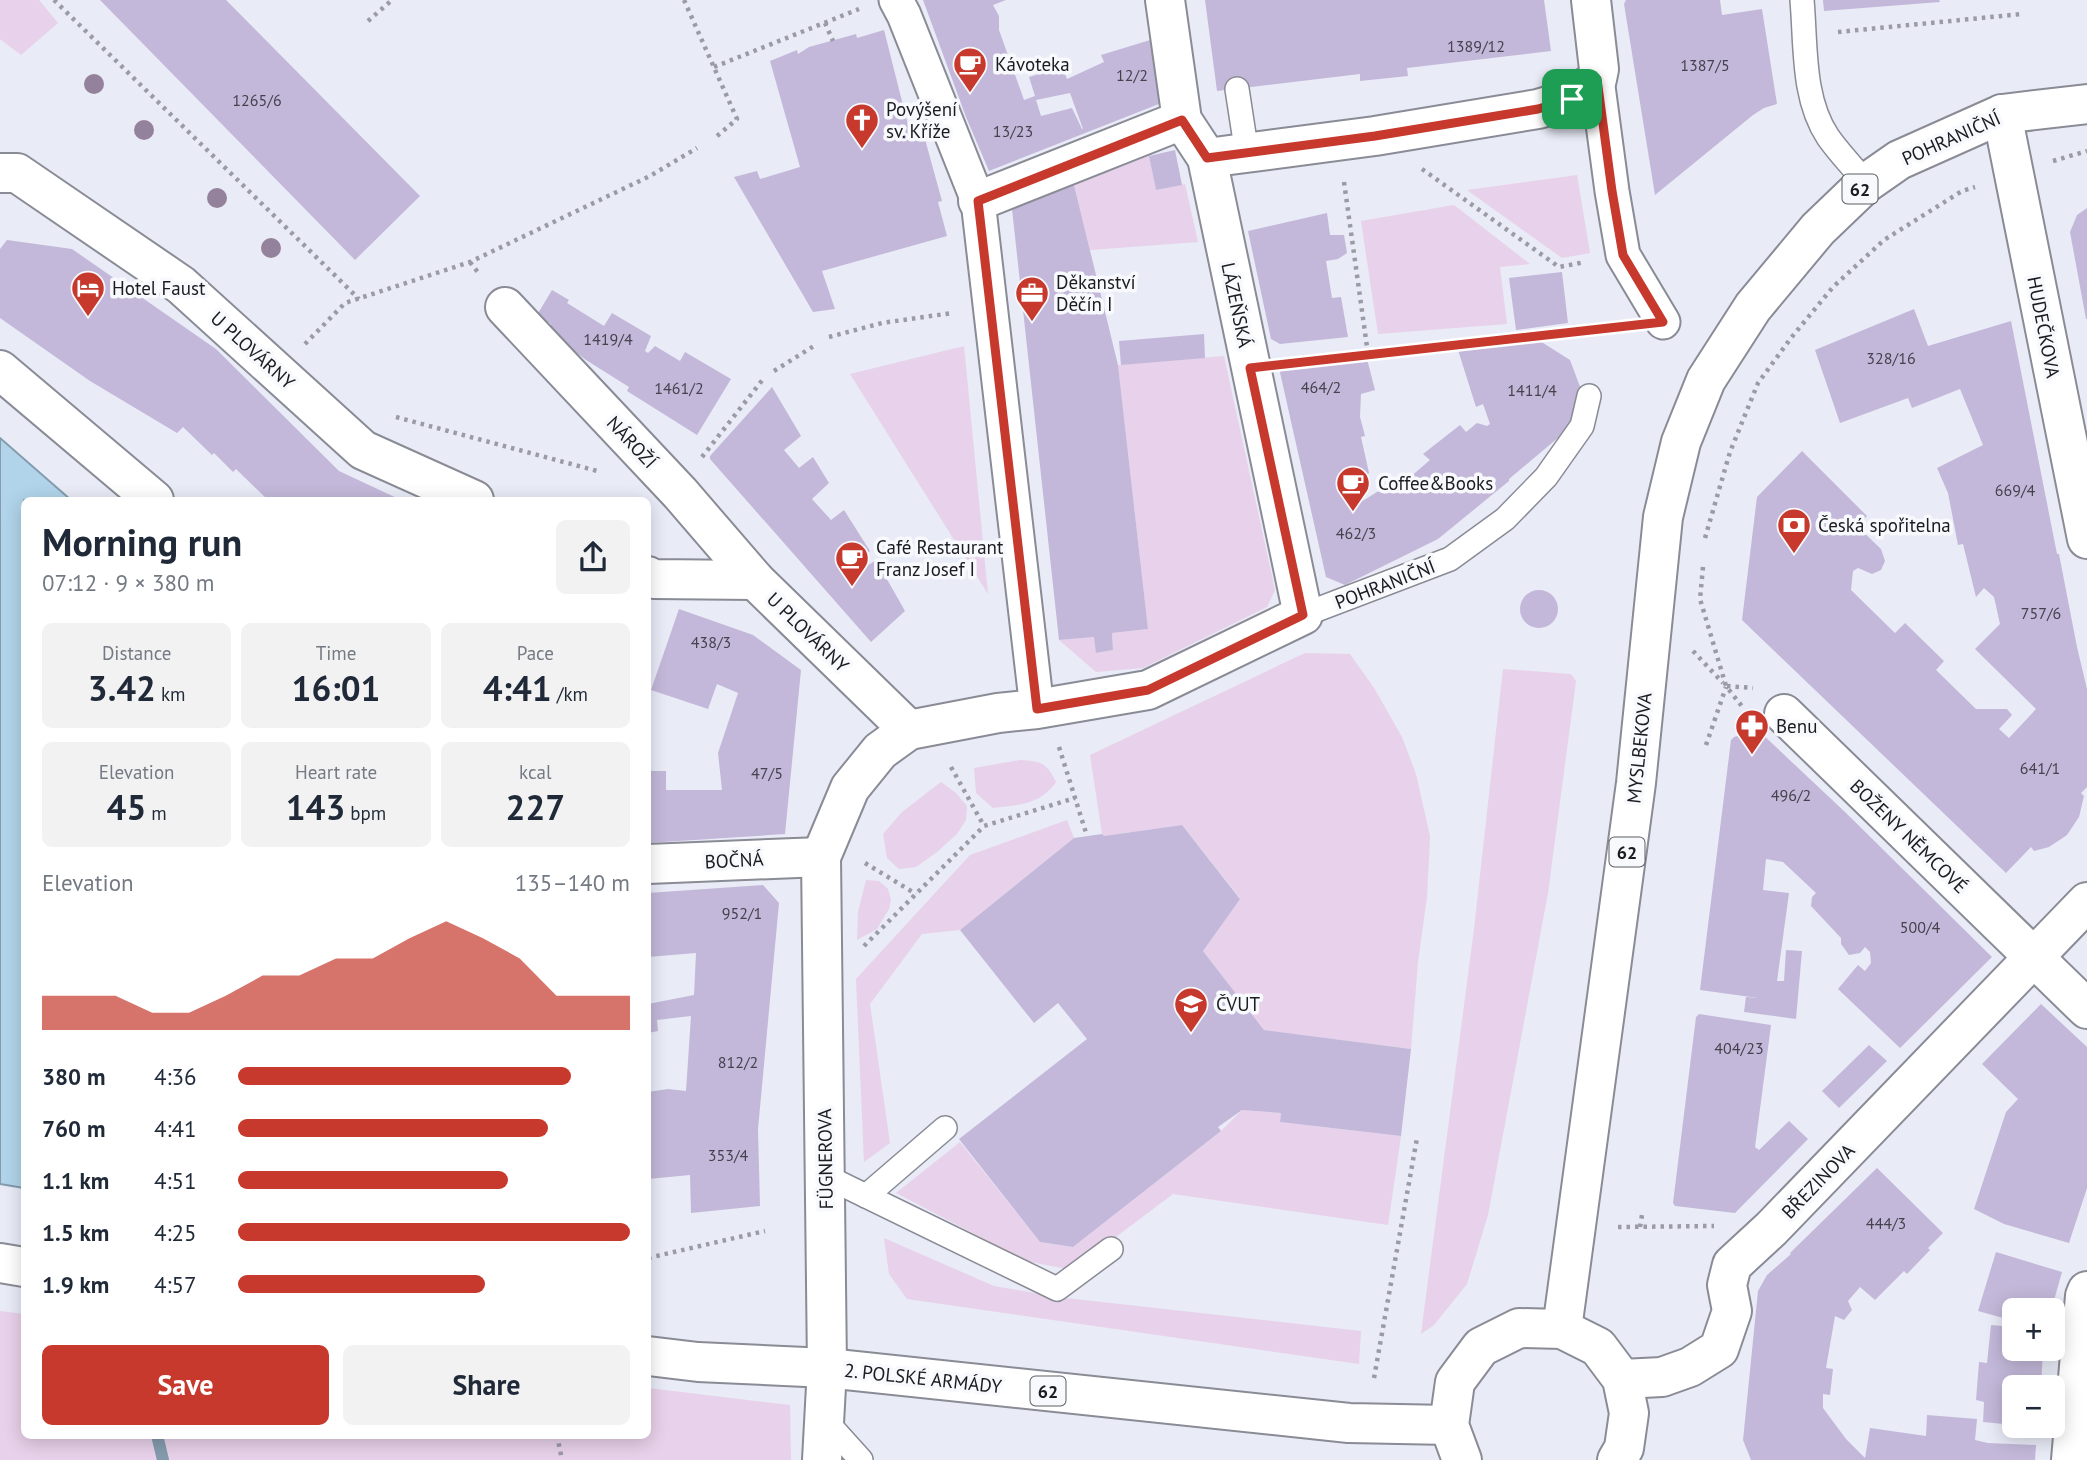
<!DOCTYPE html>
<html lang="en">
<head>
<meta charset="utf-8">
<style>
	body { margin:0; font-family:"PT Sans",sans-serif; background:#f2f2f3; color:#1f2937; height:100vh; display:flex; flex-direction:column; font-size:26px; white-space:nowrap }
	* { box-sizing:border-box; margin:0 }
	p { font-size:23px; color:#747a83 }
	.icon { flex:none; width:38px; height:38px; fill:none; stroke:currentColor; stroke-width:2; stroke-linecap:round; stroke-linejoin:round }
	.map { position:relative; flex:1; overflow:hidden }
	.side { position:absolute; left:21px; top:497px; width:630px; height:942px; display:flex; flex-direction:column; background:#fff; border-radius:10px; box-shadow:0 4px 18px #0003 }
	.side>* { flex:none }
	.controls { position:absolute; left:2002px; top:1298px; display:grid; gap:14px }
	.controls a { display:grid; place-items:center; width:63px; height:63px; border-radius:10px; background:#fff; box-shadow:0 4px 18px #0003; font-size:35px }
	.pin { position:absolute; display:grid; place-items:center; width:60px; height:60px; color:#fff; margin:-30px; border-radius:14px; box-shadow:0 4px 10px #0006 }
	.round { display:grid; place-items:center; flex:none; width:74px; height:74px; border-radius:10px; background:#f2f2f3 }
	.summary { display:flex; align-items:center; justify-content:space-between; height:119px; padding:0 21px }
	h1 { font-size:38px; font-weight:700; line-height:52px }
	.figures { display:grid; grid-template-columns:repeat(3,1fr); gap:10px; height:119px; padding:7px 21px }
	.figures div { display:grid; align-content:center; border-radius:10px; background:#f2f2f3; text-align:center }
	.figures b { font-size:35px; font-weight:700 }
	.figures small { font-size:19px; font-weight:400 }
	.figures p { font-size:19px }
	.chart { height:196px; padding:14px 21px }
	.chart p { display:flex; justify-content:space-between }
	.chart svg { width:100%; height:126px; margin-top:7px; fill:#c6392c; opacity:.7 }
	.primary-button { display:flex; gap:14px; margin-top:auto; padding:14px 21px }
	.primary-button a { flex:1; height:80px; border-radius:10px; background:#c6392c; color:#fff; font-size:28px; font-weight:700; line-height:80px; text-align:center }
	.primary-button a+a { background:#f2f2f3; color:#1f2937 }
	ul { padding:0 21px; list-style:none; font-size:23px }
	li { display:grid; grid-template-columns:112px 84px 1fr; align-items:center; height:52px }
	li i { height:18px; border-radius:9px; background:#c6392c }
	.map>svg:first-child { display:block }
</style>
</head>
<body>
<div class="map">
<svg width="2087" height="1460" viewBox="0 0 2087 1460">
	<rect width="100%" height="100%" fill="#e9ebf7"/>
	<!-- green -->
	<g fill="#e8d1ea">
		<polygon points="0,0 39,0 58,23 21,55 0,39"/>
		<polygon points="1149,156 1156,190 1185,184 1198,242 1090,250 1074,185"/>
		<polygon points="1577,175 1590,253 1562,258 1467,190"/>
		<polygon points="1454,205 1530,264 1500,267 1507,324 1378,334 1361,221"/>
		<polygon points="964,346 988,594 850,374"/>
		<polygon points="1224,356 1275,590 1267,607 1143,668 1096,672 1059,640 1094,637 1097,653 1113,650 1112,633 1148,629 1118,365"/>
		<polygon points="1305,653 1350,654 1374,688 1402,737 1416,774 1430,836 1427,897 1418,962 1411,1049 1264,1030 1203,951 1240,898 1182,825 1104,836 1102,834 1090,755"/>
		<polygon points="1503,669 1571,674 1576,681 1548,893 1488,1215 1467,1284 1434,1325 1421,1334 1474,929"/>
		<path d="M 1020,760 C 1041,761 1047,763 1056,782 C 1041,805 1017,805 993,808 L 976,793 L 974,768 Z"/>
		<polygon points="941,782 956,793 967,806 966,820 957,834 937,852 916,867 899,869 887,858 883,834 902,812"/>
		<polygon points="1067,820 1074,838 960,930 922,934 870,1004 890,1143 864,1162 856,979 970,855"/>
		<polygon points="866,880 879,881 888,889 891,900 889,909 877,929 857,940 858,912"/>
		<polygon points="1242,1110 1281,1113 1280,1122 1401,1136 1388,1225 1173,1194 1072,1270 1026,1261 896,1193 960,1142 1040,1242 1073,1247 1221,1131"/>
		<polygon points="884,1238 994,1286 1057,1297 1361,1331 1359,1364 907,1299 889,1274"/>
		<polygon points="0,1311 24,1314 24,1435 648,1435 648,1388 790,1405 791,1460 0,1460"/>
	</g>
	<!-- water -->
	<polygon fill="#b1d4ea" stroke="#849cad" stroke-width="2" points="0,438 71,500 24,500 24,1188 0,1184"/>
	<g fill="none" stroke-linecap="round" stroke-linejoin="round">
		<!-- stream -->
		<polyline stroke="#849cad" stroke-width="12" points="157,1435 163,1460"/>
	</g>
	<!-- building -->
	<g fill="#c3b8d9" fill-rule="evenodd">
		<polygon points="100,0 226,0 420,196 355,260"/>
		<path d="M 923,0 L 1006,0 L 993,5 L 999,16 L 999,30 L 1024,100 L 1035,96 L 1029,77 L 1062,67 L 1067,79 L 1104,62 L 1101,55 L 1160,37 L 1169,100 L 989,171 L 966,117 ZM 1070,93 L 1083,129 L 1082,129 L 1072,108 L 1041,116 L 1036,100 Z"/>
		<polygon points="1205,0 1544,0 1551,51 1407,68 1408,76 1360,81 1360,74 1217,91"/>
		<polygon points="1626,0 1720,0 1722,15 1762,9 1777,104 1764,108 1753,115 1655,195 1624,4"/>
		<polygon points="1823,0 1939,0 1940,2 1824,11"/>
		<polygon points="884,30 908,125 923,132 942,201 938,202 947,236 822,271 835,309 813,312 734,177 757,171 760,179 800,167 770,61 797,50 798,54 809,47 856,34 857,38"/>
		<polygon points="1175,150 1182,185 1156,190 1149,156"/>
		<polygon points="1074,185 1118,365 1148,629 1112,633 1113,650 1096,653 1094,637 1059,640 1012,209"/>
		<polygon points="2087,208 2087,319 2086,319 2070,232 2077,215"/>
		<polygon points="1327,213 1330,235 1344,235 1347,253 1338,259 1326,261 1332,298 1341,297 1348,337 1280,344 1271,339 1248,231"/>
		<polygon points="7,240 72,249 216,349 339,471 401,500 268,500 236,469 233,472 214,453 212,455 183,427 177,433 90,381 0,318 0,249"/>
		<polygon points="1562,272 1568,323 1516,330 1509,278"/>
		<polygon points="552,290 569,300 567,303 604,326 612,313 651,336 645,351 648,353 655,346 680,361 685,352 731,379 697,435 627,391 629,387 586,360 548,330 551,324 537,315"/>
		<polygon points="1914,309 1928,346 2011,321 2057,554 2059,554 2077,647 2087,689 2087,787 2081,793 2084,796 2079,817 2067,835 2049,847 2034,851 2031,847 2006,873 1742,620 1757,497 1802,451 1867,516 1858,527 1881,549 1885,561 1881,570 1872,574 1858,568 1853,571 1851,590 1895,633 1905,623 1944,661 1936,670 1976,709 2007,709 2012,715 1999,729 2009,738 2036,709 1975,649 2000,624 1994,597 1984,588 1976,597 1963,544 1958,545 1948,493 1937,468 1983,445 1960,389 1912,408 1908,398 1840,423 1815,350"/>
		<polygon points="1204,334 1205,358 1121,365 1119,341"/>
		<polygon points="1540,341 1570,360 1582,392 1572,426 1509,479 1509,481 1438,539 1345,585 1326,577 1279,368 1367,359 1375,390 1361,394 1360,417 1365,436 1361,437 1369,473 1358,490 1361,502 1377,492 1409,478 1430,460 1423,454 1460,425 1466,432 1477,423 1487,426 1490,424 1483,404 1476,407 1458,350"/>
		<polygon points="772,387 801,436 784,450 799,468 813,457 829,483 812,499 831,520 844,510 870,551 860,558 867,566 876,560 905,611 871,642 710,459 710,456"/>
		<circle cx="1539" cy="609" r="19"/>
		<polygon points="679,609 753,635 801,670 785,834 648,843 648,771 666,771 666,790 722,790 718,753 738,693 717,684 708,709 651,690"/>
		<polygon points="1755,731 1761,733 1845,812 1992,957 1900,1048 1838,989 1858,965 1865,971 1871,963 1870,952 1865,947 1860,953 1849,955 1841,944 1841,938 1811,906 1812,897 1816,893 1783,862 1766,859 1763,890 1789,893 1777,981 1784,981 1786,950 1802,951 1796,1019 1744,1012 1746,997 1758,998 1700,990 1731,740 1734,737"/>
		<polygon points="1182,825 1240,899 1203,951 1264,1030 1411,1049 1401,1136 1280,1122 1281,1113 1242,1110 1218,1127 1221,1131 1073,1247 1040,1242 959,1139 1087,1039 1058,1003 1034,1023 960,930 1074,838 1102,834 1104,836"/>
		<polygon points="763,885 779,903 758,1129 760,1206 691,1213 690,1175 648,1179 648,1092 668,1089 686,1091 691,1016 657,1020 658,1031 648,1033 648,1004 694,995 696,953 648,957 648,893"/>
		<polygon points="2041,1004 2087,1047 2087,1188 2069,1243 2004,1224 1974,1209 2006,1112 2018,1099 1982,1064"/>
		<polygon points="1699,1014 1771,1025 1755,1147 1759,1150 1789,1121 1808,1139 1735,1213 1675,1206 1673,1203 1696,1017"/>
		<polygon points="1869,1045 1887,1061 1839,1108 1822,1091"/>
		<polygon points="1877,1168 1943,1233 1928,1248 1930,1250 1907,1274 1904,1271 1875,1300 1860,1287 1848,1301 1852,1310 1844,1320 1835,1316 1826,1368 1833,1369 1830,1395 1823,1394 1823,1408 1846,1439 1865,1458 1870,1428 1926,1436 1927,1415 1977,1419 1975,1440 1988,1443 2036,1445 2035,1460 1751,1460 1743,1440 1758,1291 1767,1275 1791,1254 1790,1253"/>
		<polygon points="1996,1252 2062,1272 2051,1311 2014,1311 2014,1321 1978,1311"/>
		<polygon points="1991,1325 2014,1327 2014,1349 2043,1349 2041,1388 2014,1388 2014,1425 1983,1422 1984,1402 1976,1400 1979,1362 1987,1363"/>
	</g>
	<g fill="none" stroke-linecap="round" stroke-linejoin="round">
		<!-- service casing -->
		<g stroke="#898b95" stroke-width="26">
			<g id="service">
				<path d="M 1802,0 C 1806,45 1802,98 1828,137 C 1839,153 1854,168 1866,183"/>
				<polyline points="1237,89 1247,154"/>
				<polyline points="1303,615 1450,559 1505,519 1546,477 1582,426 1589,396"/>
				<polyline points="825,1176 1057,1289 1111,1249"/>
				<polyline points="866,1196 945,1128"/>
				<polyline points="824,1419 861,1460"/>
			</g>
		</g>
		<!-- pedestrian casing -->
		<g stroke="#898b95" stroke-width="37">
			<g id="pedestrian">
				<polyline points="896,0 904,15 978,201 1037,709"/>
				<polyline points="1597,79 1612,191 1623,255 1663,322"/>
			</g>
		</g>
		<!-- minor casing -->
		<g stroke="#898b95" stroke-width="42">
			<g id="minor">
				<polyline points="2002,114 2087,539"/>
				<polyline points="1207,158 1375,136 1538,109 1572,99 1597,79 1599,69 1591,0"/>
				<polyline points="0,173 17,173 181,285 363,450 474,500"/>
				<polyline points="978,201 1182,120"/>
				<polyline points="505,307 680,493 755,580 909,730"/>
				<polyline points="0,370 154,500"/>
				<polyline points="648,576 653,579 755,580"/>
				<polyline points="1784,714 2087,1009"/>
				<polyline points="648,864 821,857"/>
				<polyline points="1622,1379 1662,1377 1690,1367 1719,1349 1732,1311 1727,1285 1732,1265 1771,1229 2087,902"/>
				<polyline points="822,1460 827,1368 821,857 850,788 880,751 909,730 998,713 1037,709 1148,690 1303,615 1207,158 1182,120 1165,0"/>
				<polyline points="2071,1460 2085,1296 2087,1291"/>
			</g>
		</g>
		<!-- primary casing -->
		<g stroke="#898b95" stroke-width="42">
			<g id="primary">
				<polyline points="0,1263 24,1267"/>
				<polyline points="1562,1329 1636,783 1663,517 1681,442 1706,380 1753,307 1818,229 1866,183 1899,160 2002,114 2087,104"/>
				<polyline points="648,1356 698,1362 827,1368 1349,1423 1449,1425"/>
				<polyline points="1462,1460 1449,1425 1455,1382 1481,1347 1519,1328 1562,1329 1598,1347 1622,1379 1629,1413 1624,1448 1617,1460"/>
			</g>
		</g>
		<!-- path -->
		<g stroke="#9a9ba4" stroke-width="4.5" stroke-dasharray="3.5 5" stroke-linecap="butt">
			<polyline points="54,0 359,299"/>
			<polyline points="684,0 737,119 716,137"/>
			<polyline points="368,21 392,0"/>
			<polyline points="825,23 833,41"/>
			<polyline points="1838,32 2022,14"/>
			<polyline points="714,67 859,9"/>
			<polyline points="2053,161 2087,151"/>
			<polyline points="1422,169 1559,267 1585,262"/>
			<polyline points="1344,182 1368,354"/>
			<polyline points="470,262 480,275"/>
			<polyline points="829,337 882,323 952,313"/>
			<polyline points="305,344 345,303 470,262 650,176 697,148"/>
			<polyline points="1293,363 1622,326"/>
			<polyline points="774,371 817,344"/>
			<polyline points="396,417 601,472"/>
			<polyline points="702,457 764,378"/>
			<polyline points="1705,538 1730,452 1758,383 1791,338 1833,287 1884,240 1962,191 1975,187"/>
			<polyline points="1703,567 1700,599 1726,686 1744,709"/>
			<polyline points="1693,651 1723,683"/>
			<polyline points="1727,686 1753,688"/>
			<polyline points="1706,745 1726,687"/>
			<polyline points="1059,747 1087,836"/>
			<polyline points="951,767 984,826"/>
			<polyline points="865,863 916,894"/>
			<polyline points="864,946 984,826 1075,798"/>
			<polyline points="1618,1227 1714,1226"/>
			<polyline points="1640,1227 1642,1215"/>
			<polyline points="648,1258 765,1231"/>
			<polyline points="1374,1378 1417,1138"/>
			<polyline points="557,1435 562,1460"/>
		</g>
		<!-- service -->
		<use href="#service" stroke="#fff" stroke-width="23"/>
		<!-- pedestrian -->
		<use href="#pedestrian" stroke="#fff" stroke-width="33"/>
		<!-- minor -->
		<use href="#minor" stroke="#fff" stroke-width="38"/>
		<!-- primary -->
		<use href="#primary" stroke="#fff" stroke-width="38"/>
	</g>
	<!-- trees -->
	<g fill="#94829d">
		<circle cx="94" cy="84" r="10"/>
		<circle cx="144" cy="130" r="10"/>
		<circle cx="217" cy="198" r="10"/>
		<circle cx="271" cy="248" r="10"/>
	</g>
	<g fill="none" stroke-linecap="round" stroke-linejoin="round">
		<!-- route casing -->
		<g stroke="#fff" stroke-width="14">
			<polygon id="route" points="1597,79 1612,191 1623,255 1663,322 1250,368 1303,615 1148,690 1037,709 978,201 1182,120 1207,158 1375,136 1538,109 1572,99"/>
		</g>
		<!-- route -->
		<use href="#route" stroke="#c6392c" stroke-width="9"/>
	</g>
	<!-- icons -->
	<defs>
		<g id="cafe-pin" transform="scale(1.75)"><path d="M0 17L-7.5 6A9.5 9.5 0 1 1 7.5 6Z" fill="#c6392c" stroke="#f8f9fd"/><path d="M-5.5-4.5H6V0H3Q3 3.5 0 3.5H-2.5Q-5.5 3.5-5.5 0ZM3-3.2v2h1.7v-2ZM-6 4.5H4V6H-6Z" fill="#fff"/></g>
		<g id="church-pin" transform="scale(1.75)"><path d="M0 17L-7.5 6A9.5 9.5 0 1 1 7.5 6Z" fill="#c6392c" stroke="#f8f9fd"/><path d="M-1.2-6h2.4v3.5h3.3v2.4h-3.3V6h-2.4V-.1h-3.3v-2.4h3.3Z" fill="#fff"/></g>
		<g id="hotel-pin" transform="scale(1.75)"><path d="M0 17L-7.5 6A9.5 9.5 0 1 1 7.5 6Z" fill="#c6392c" stroke="#f8f9fd"/><path d="M-6-4.5h1.5V1H6V5H4.5V3h-9V5H-6ZM-4 0a1.8 1.8 0 1 1 3.6 0ZM.5 0V-2.5h3Q6-2.5 6 0Z" fill="#fff"/></g>
		<g id="office-pin" transform="scale(1.75)"><path d="M0 17L-7.5 6A9.5 9.5 0 1 1 7.5 6Z" fill="#c6392c" stroke="#f8f9fd"/><path d="M-6-3h4V-5.5h4V-3h4V5H-6ZM-1-4.5V-3h2v-1.5ZM-6 0V1H6V0Z" fill="#fff"/></g>
		<g id="bank-pin" transform="scale(1.75)"><path d="M0 17L-7.5 6A9.5 9.5 0 1 1 7.5 6Z" fill="#c6392c" stroke="#f8f9fd"/><path d="M-6-4H6V4H-6ZM0-2.3a2.3 2.3 0 1 0 0 4.6a2.3 2.3 0 1 0 0-4.6Z" fill="#fff"/></g>
		<g id="pharmacy-pin" transform="scale(1.75)"><path d="M0 17L-7.5 6A9.5 9.5 0 1 1 7.5 6Z" fill="#c6392c" stroke="#f8f9fd"/><path d="M-2-6h4v4h4v4h-4v4h-4v-4h-4v-4h4Z" fill="#fff"/></g>
		<g id="university-pin" transform="scale(1.75)"><path d="M0 17L-7.5 6A9.5 9.5 0 1 1 7.5 6Z" fill="#c6392c" stroke="#f8f9fd"/><path d="M0-5L7-2L0 1L-7-2ZM-4 1L0 2.5L4 1V4Q0 6-4 4Z" fill="#fff"/></g>
	</defs>
	<g fill-rule="evenodd">
		<use href="#cafe-pin" x="970" y="64"/>
		<use href="#church-pin" x="862" y="120"/>
		<use href="#hotel-pin" x="88" y="288"/>
		<use href="#office-pin" x="1032" y="293"/>
		<use href="#cafe-pin" x="1353" y="483"/>
		<use href="#bank-pin" x="1794" y="525"/>
		<use href="#cafe-pin" x="852" y="558"/>
		<use href="#pharmacy-pin" x="1752" y="726"/>
		<use href="#university-pin" x="1191" y="1004"/>
	</g>
	<g text-anchor="middle" dominant-baseline="central" stroke-width="7" stroke-linejoin="round" paint-order="stroke">
		<!-- number labels -->
		<g font-size="16" fill="#45424e">
			<text x="1476" y="46">1389/12</text>
			<text x="1705" y="65">1387/5</text>
			<text x="1132" y="75">12/2</text>
			<text x="257" y="100">1265/6</text>
			<text x="1013" y="131">13/23</text>
			<text x="608" y="339">1419/4</text>
			<text x="1891" y="358">328/16</text>
			<text x="1321" y="387">464/2</text>
			<text x="679" y="388">1461/2</text>
			<text x="1532" y="390">1411/4</text>
			<text x="2015" y="490">669/4</text>
			<text x="1356" y="533">462/3</text>
			<text x="2041" y="613">757/6</text>
			<text x="711" y="642">438/3</text>
			<text x="2040" y="768">641/1</text>
			<text x="767" y="773">47/5</text>
			<text x="1791" y="795">496/2</text>
			<text x="742" y="913">952/1</text>
			<text x="1920" y="927">500/4</text>
			<text x="1739" y="1048">404/23</text>
			<text x="738" y="1062">812/2</text>
			<text x="728" y="1155">353/4</text>
			<text x="1886" y="1223">444/3</text>
		</g>
		<!-- shield labels -->
		<g fill="#f8f9fd" stroke="#5d5e62" stroke-width="2">
			<rect x="1842.5" y="174.5" width="35" height="29" rx="5"/>
			<rect x="1609.5" y="837.5" width="35" height="29" rx="5"/>
			<rect x="1030.5" y="1376.5" width="35" height="29" rx="5"/>
		</g>
		<g font-size="18" font-weight="bold" fill="#1b1b20">
			<text x="1860" y="189">62</text>
			<text x="1627" y="852">62</text>
			<text x="1048" y="1391">62</text>
		</g>
		<!-- poi labels -->
		<g font-size="19" fill="#1b1b20" stroke="#f8f9fd" text-anchor="start">
			<text x="995" y="64">Kávoteka</text>
			<text x="886" y="109">Povýšení<tspan x="886" dy="22">sv. Kříže</tspan></text>
			<text x="1056" y="282">Děkanství<tspan x="1056" dy="22">Děčín I</tspan></text>
			<text x="112" y="288">Hotel Faust</text>
			<text x="1378" y="483">Coffee&amp;Books</text>
			<text x="1818" y="525">Česká spořitelna</text>
			<text x="876" y="547">Café Restaurant<tspan x="876" dy="22">Franz Josef I</tspan></text>
			<text x="1776" y="726">Benu</text>
			<text x="1216" y="1004">ČVUT</text>
		</g>
		<!-- street labels -->
		<g font-size="19" fill="#1b1b20" stroke="#f8f9fd">
			<text transform="translate(1951 138) rotate(-24)">POHRANIČNÍ</text>
			<text transform="translate(1237 305) rotate(78)">LÁZEŇSKÁ</text>
			<text transform="translate(2044 327) rotate(79)">HUDEČKOVA</text>
			<text transform="translate(253 350) rotate(42)">U PLOVÁRNY</text>
			<text transform="translate(632 442) rotate(47)">NÁROŽÍ</text>
			<text transform="translate(1385 584) rotate(-21)">POHRANIČNÍ</text>
			<text transform="translate(808 632) rotate(44)">U PLOVÁRNY</text>
			<text transform="translate(1639 748) rotate(-84)">MYSLBEKOVA</text>
			<text transform="translate(1909 836) rotate(44)">BOŽENY NĚMCOVÉ</text>
			<text transform="translate(734 860) rotate(-3)">BOČNÁ</text>
			<text transform="translate(825 1159) rotate(-91)">FÜGNEROVA</text>
			<text transform="translate(1818 1181) rotate(-46)">BŘEZINOVA</text>
			<text transform="translate(923 1378) rotate(6)">2. POLSKÉ ARMÁDY</text>
		</g>
	</g>
</svg>
<div class="controls">
<a>+</a>
<a>−</a>
</div>
<div class="pin" style="left:1572px;top:99px;background:#1e9e55"><svg class="icon" aria-label="arrive" viewBox="0 0 24 24"><path d="M6 21V4h12l-3 4 3 4H6"/></svg></div>
<section class="side">
<div class="summary"><div><h1>Morning run</h1><p>07:12 · 9 × 380 m</p></div><a class="round"><svg class="icon" aria-label="share" viewBox="0 0 24 24"><path d="M12 15V3M7 8l5-5 5 5M5 13v7h14v-7"/></svg></a></div>
<div class="figures">
<div><p>Distance</p><b>3.42<small> km</small></b></div>
<div><p>Time</p><b>16:01</b></div>
<div><p>Pace</p><b>4:41<small> /km</small></b></div>
</div>
<div class="figures">
<div><p>Elevation</p><b>45<small> m</small></b></div>
<div><p>Heart rate</p><b>143<small> bpm</small></b></div>
<div><p>kcal</p><b>227</b></div>
</div>
<div class="chart"><p><span>Elevation</span>135–140 m</p>
<svg viewBox="0 0 160 44" preserveAspectRatio="none"><path d="M0 44V32L10 32L20 32L30 38L40 38L50 32L60 25L70 25L80 19L90 19L100 12L110 6L120 12L130 19L140 32L150 32L160 32V44z"/></svg>
</div>
<ul>
<li><b>380 m</b>4:36<i style="width:85%"></i></li>
<li><b>760 m</b>4:41<i style="width:79%"></i></li>
<li><b>1.1 km</b>4:51<i style="width:69%"></i></li>
<li><b>1.5 km</b>4:25<i style="width:100%"></i></li>
<li><b>1.9 km</b>4:57<i style="width:63%"></i></li>
</ul>
<div class="primary-button"><a>Save</a><a>Share</a></div>
</section>
</div>
</body>
</html>
